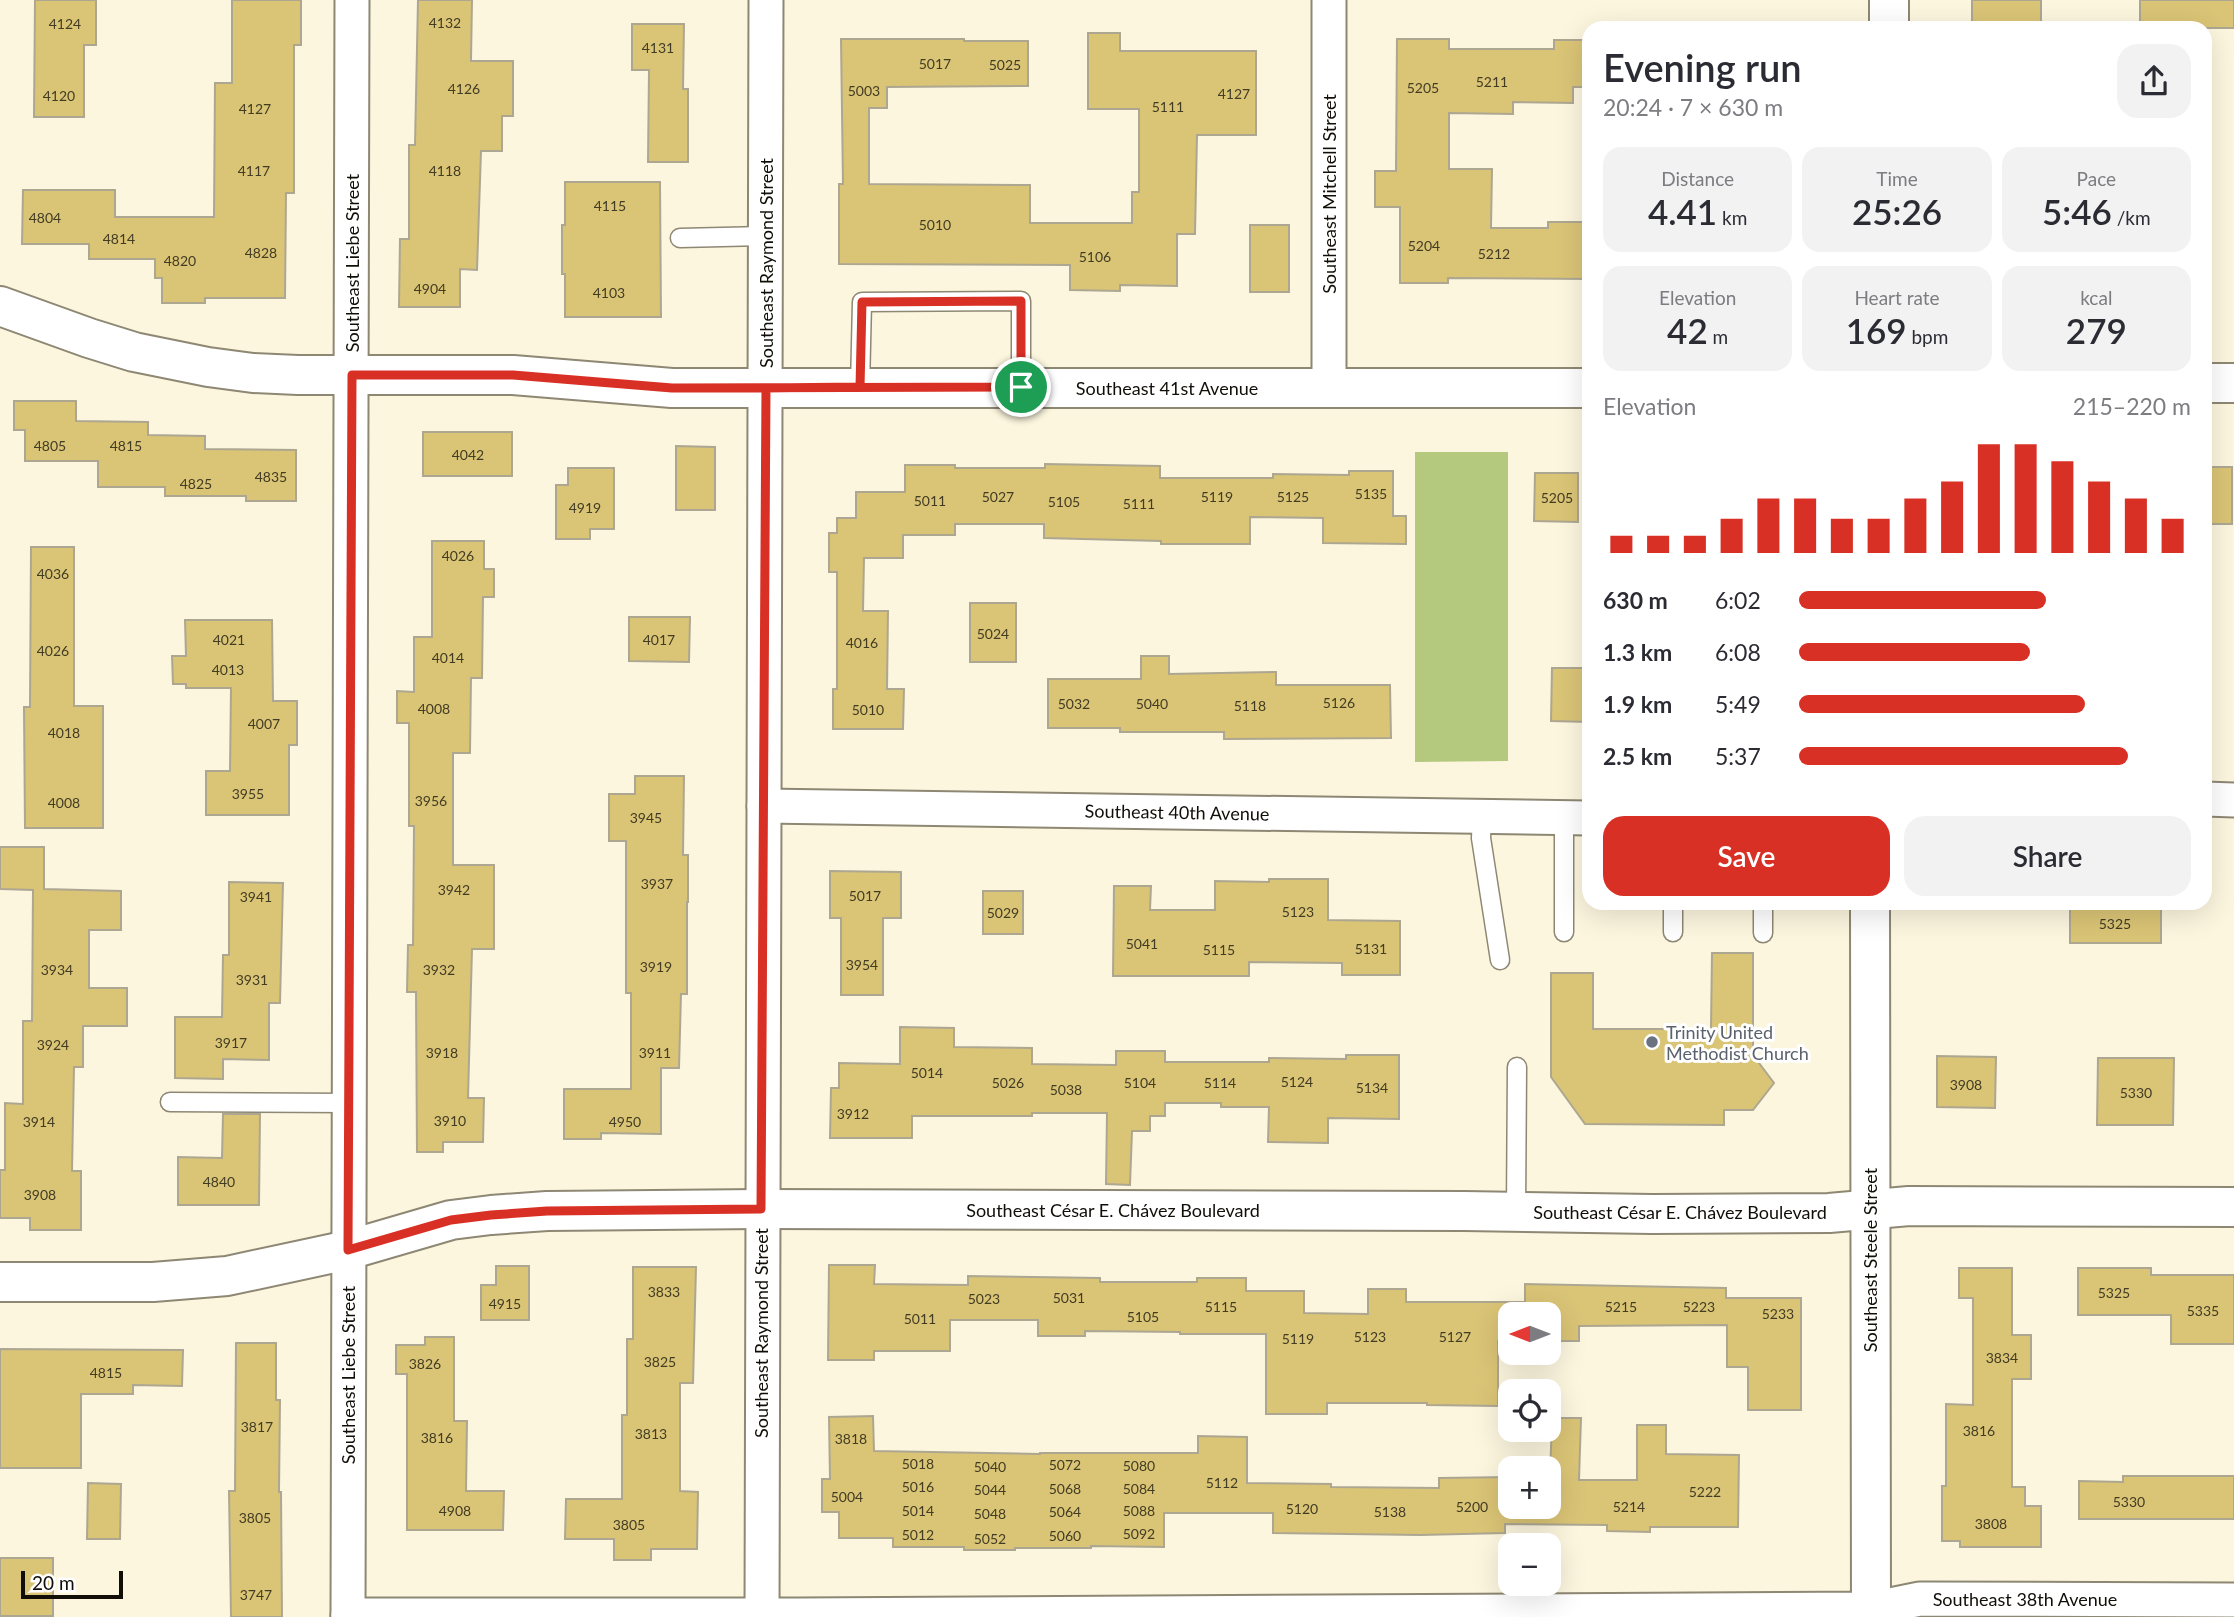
<!DOCTYPE html>
<html lang="en">
<head>
<meta charset="utf-8">
<style>
	body { margin:0; font-family:Lato,sans-serif; background:#f2f2f3; color:#2b2b33; height:100vh; display:flex; flex-direction:column; font-size:26px; white-space:nowrap }
	* { box-sizing:border-box; margin:0 }
	p { font-size:23px; color:#7c7c81 }
	.icon { flex:none; width:38px; height:38px; fill:none; stroke:currentColor; stroke-width:2; stroke-linecap:round; stroke-linejoin:round }
	.map { position:relative; flex:1; overflow:hidden }
	.details { position:absolute; left:1582px; top:21px; width:630px; height:889px; display:flex; flex-direction:column; background:#fff; border-radius:21px; box-shadow:0 7px 28px #0002 }
	.details>* { flex:none }
	.needle { width:46px; rotate:270deg }
	.buttons { position:absolute; left:1498px; top:1302px; display:grid; gap:14px }
	.buttons a { display:grid; place-items:center; width:63px; height:63px; border-radius:14px; background:#fff; box-shadow:0 7px 28px #0002; font-size:35px }
	.scale { position:absolute; left:21px; bottom:18px; width:102px; box-sizing:border-box; padding-left:7px; border:4px solid #100e07; border-top:0; font-size:19px; line-height:24px; white-space:nowrap; color:#100e07; -webkit-text-stroke:5px #fff; paint-order:stroke }
	.pin { position:absolute; display:grid; place-items:center; width:60px; height:60px; color:#fff; margin:-30px; border:4px solid #fff; border-radius:50%; box-shadow:0 2px 7px #0007 }
	.round { display:grid; place-items:center; flex:none; width:74px; height:74px; border-radius:21px; background:#f2f2f3 }
	.headline { display:flex; align-items:center; justify-content:space-between; height:119px; padding:0 21px }
	h1 { font-size:38px; font-weight:600; line-height:52px }
	.figures { display:grid; grid-template-columns:repeat(3,1fr); gap:10px; height:119px; padding:7px 21px }
	.figures div { display:grid; align-content:center; border-radius:18px; background:#f2f2f3; text-align:center }
	.figures b { font-size:35px; font-weight:600 }
	.figures small { font-size:19px; font-weight:400 }
	.figures p { font-size:19px }
	.chart { height:196px; padding:14px 21px }
	.chart p { display:flex; justify-content:space-between }
	.chart svg { width:100%; height:126px; margin-top:7px; stroke:#d93025; stroke-width:6 }
	.button { display:flex; gap:14px; margin-top:auto; padding:14px 21px }
	.button a { flex:1; height:80px; border-radius:21px; background:#d93025; color:#fff; font-size:28px; font-weight:600; line-height:80px; text-align:center }
	.button a+a { background:#f2f2f3; color:#2b2b33 }
	ul { padding:0 21px; list-style:none; font-size:23px }
	li { display:grid; grid-template-columns:112px 84px 1fr; align-items:center; height:52px }
	li i { height:18px; border-radius:9px; background:#d93025 }
	.map>svg:first-child { display:block }
</style>
</head>
<body>
<div class="map">
<svg width="2234" height="1617" viewBox="0 0 2234 1617">
	<rect width="100%" height="100%" fill="#fcf6df"/>
	<!-- forest -->
	<polygon fill="#b5c97e" points="1415,452 1508,452 1508,761 1415,762"/>
	<!-- building -->
	<g fill="#dac476" stroke="#ada792" stroke-width="2">
		<polygon points="35,0 96,0 96,45 84,45 84,117 34,117"/>
		<polygon points="232,0 301,0 301,45 294,45 294,193 286,193 285,298 205,298 205,303 162,303 162,278 155,278 155,259 89,259 89,244 22,244 23,190 115,190 115,217 214,217 215,83 232,83"/>
		<polygon points="418,0 472,0 471,61 513,61 513,116 502,116 502,151 481,151 477,270 460,269 460,307 399,307 400,239 409,239 409,145 415,145"/>
		<rect x="1972" y="0" width="69" height="28"/>
		<rect x="2140" y="0" width="94" height="28"/>
		<polygon points="632,24 684,24 683,89 688,89 688,162 648,162 649,70 632,70"/>
		<polygon points="1088,33 1120,33 1120,51 1256,51 1256,135 1197,135 1195,234 1177,234 1177,286 1120,285 1120,291 1070,290 1070,265 839,264 839,184 843,184 841,39 964,39 964,41 1028,41 1028,86 887,87 887,108 869,108 869,184 1030,185 1030,223 1132,223 1132,192 1139,192 1139,109 1088,109"/>
		<polygon points="1397,39 1449,39 1449,49 1554,49 1554,40 1589,40 1589,87 1573,87 1573,103 1513,102 1513,114 1449,113 1449,169 1492,169 1491,228 1548,228 1548,222 1589,222 1589,279 1448,278 1448,283 1400,283 1400,207 1375,207 1375,171 1396,171"/>
		<polygon points="565,182 660,182 661,317 565,317 565,274 562,274 562,225 565,225"/>
		<rect x="1250" y="225" width="39" height="67"/>
		<polygon points="14,401 76,401 76,421 148,422 148,435 205,436 205,449 296,450 296,501 246,501 246,496 165,496 165,487 98,487 98,461 25,461 25,430 14,430"/>
		<rect x="423" y="432" width="89" height="44"/>
		<polygon points="676,446 715,447 715,510 676,510"/>
		<polygon points="1045,464 1160,466 1160,478 1273,478 1273,474 1349,475 1349,471 1393,471 1393,516 1406,516 1406,544 1323,543 1323,518 1250,517 1250,544 1161,544 1161,541 1044,538 1044,524 955,524 955,535 903,535 903,558 864,558 863,611 888,611 887,689 904,689 903,729 833,729 833,689 837,689 837,572 829,572 829,533 837,533 837,518 856,518 856,492 905,492 905,465 955,465 955,468 1045,468"/>
		<rect x="2205" y="467" width="27" height="57"/>
		<polygon points="568,468 614,468 614,529 590,529 590,539 556,539 556,485 568,485"/>
		<polygon points="1535,473 1578,473 1578,522 1534,521"/>
		<polygon points="432,541 484,541 484,569 494,569 494,597 483,597 482,678 471,678 470,753 453,753 453,865 494,865 494,949 472,949 468,1098 484,1098 483,1142 443,1142 443,1152 417,1152 416,992 407,992 408,945 413,945 414,826 409,826 409,723 397,723 397,691 414,692 414,637 432,637"/>
		<polygon points="31,547 74,547 74,706 103,706 103,828 25,828 24,707 30,707"/>
		<rect x="970" y="603" width="46" height="59"/>
		<polygon points="629,617 690,617 689,662 629,661"/>
		<polygon points="185,620 272,620 273,701 297,701 297,745 289,745 289,815 206,815 206,771 230,771 231,688 186,688 186,684 173,684 172,656 186,656"/>
		<polygon points="1141,656 1169,656 1169,674 1276,672 1276,685 1390,685 1391,738 1224,739 1224,732 1120,732 1120,728 1048,728 1048,679 1141,679"/>
		<polygon points="1552,668 1589,668 1589,722 1551,721"/>
		<polygon points="635,776 684,776 683,855 688,855 688,902 687,902 687,994 681,994 679,1068 661,1068 661,1134 601,1133 601,1139 564,1139 564,1089 631,1089 631,993 626,993 626,841 609,841 609,794 635,794"/>
		<polygon points="0,847 44,847 44,889 121,891 121,930 89,930 89,988 127,988 127,1026 83,1026 83,1067 74,1067 72,1171 81,1171 81,1230 30,1230 30,1218 0,1218 0,1170 5,1170 5,1103 23,1104 23,1021 32,1021 33,890 0,889"/>
		<polygon points="830,871 901,872 901,918 883,918 883,995 841,995 841,918 830,918"/>
		<polygon points="1269,879 1328,879 1328,920 1400,921 1400,975 1342,975 1342,963 1249,962 1249,976 1113,976 1114,886 1151,886 1150,910 1215,910 1215,881 1269,882"/>
		<polygon points="229,882 283,883 280,1003 269,1003 269,1060 223,1059 223,1079 175,1078 175,1017 222,1017 223,955 229,955"/>
		<rect x="983" y="891" width="40" height="43"/>
		<rect x="2070" y="903" width="91" height="40"/>
		<polygon points="1712,953 1753,953 1753,1055 1774,1083 1753,1110 1724,1110 1724,1125 1585,1124 1551,1077 1551,973 1593,973 1593,1029 1711,1029"/>
		<polygon points="900,1027 954,1028 954,1047 1032,1048 1032,1064 1116,1065 1116,1051 1165,1051 1165,1062 1269,1062 1269,1058 1346,1059 1346,1055 1399,1055 1399,1119 1328,1118 1328,1143 1268,1142 1269,1107 1221,1107 1221,1103 1165,1103 1165,1116 1150,1116 1150,1131 1132,1131 1130,1185 1106,1184 1107,1113 1032,1113 1032,1116 912,1116 912,1138 830,1138 831,1088 839,1088 839,1063 900,1064"/>
		<polygon points="1937,1056 1996,1057 1995,1108 1937,1107"/>
		<polygon points="2098,1058 2174,1058 2173,1125 2097,1125"/>
		<polygon points="223,1114 260,1114 259,1205 178,1205 178,1157 222,1158"/>
		<polygon points="829,1265 875,1265 874,1284 968,1285 968,1276 1100,1278 1100,1282 1197,1282 1197,1278 1246,1278 1246,1291 1304,1291 1304,1313 1368,1314 1368,1289 1406,1289 1406,1302 1525,1302 1525,1284 1726,1288 1726,1298 1801,1298 1801,1410 1748,1410 1748,1367 1727,1367 1727,1325 1579,1326 1579,1341 1549,1341 1549,1314 1510,1314 1510,1341 1498,1341 1498,1406 1427,1405 1427,1403 1327,1403 1327,1414 1266,1414 1266,1334 1180,1334 1180,1332 1085,1331 1085,1336 1038,1336 1038,1320 950,1320 950,1351 874,1351 874,1360 828,1360"/>
		<polygon points="496,1266 529,1266 529,1320 481,1320 481,1285 496,1285"/>
		<polygon points="633,1267 696,1267 693,1383 680,1383 680,1491 698,1492 697,1549 651,1549 651,1560 614,1560 614,1539 565,1539 566,1499 622,1499 622,1415 627,1415 627,1339 633,1339"/>
		<polygon points="1959,1268 2012,1268 2012,1335 2031,1335 2031,1379 2012,1379 2012,1487 2025,1487 2025,1506 2041,1506 2041,1547 1960,1547 1960,1541 1942,1541 1942,1486 1946,1486 1946,1404 1973,1405 1973,1298 1959,1298"/>
		<polygon points="2078,1268 2151,1268 2151,1275 2234,1275 2234,1344 2171,1344 2171,1315 2078,1315"/>
		<polygon points="425,1337 454,1337 454,1421 467,1421 466,1491 504,1491 503,1530 407,1530 407,1374 396,1374 396,1345 425,1345"/>
		<polygon points="236,1343 276,1343 276,1400 280,1400 279,1492 281,1492 282,1617 231,1617 229,1491 235,1491"/>
		<polygon points="0,1349 183,1350 182,1386 133,1385 133,1394 81,1394 81,1468 0,1468"/>
		<polygon points="873,1416 874,1451 1040,1454 1040,1453 1198,1453 1198,1436 1247,1437 1247,1483 1331,1484 1331,1487 1439,1488 1439,1478 1510,1477 1510,1507 1549,1507 1552,1418 1581,1418 1579,1480 1637,1480 1637,1425 1666,1425 1666,1454 1739,1455 1738,1527 1650,1527 1650,1532 1607,1531 1607,1525 1505,1524 1505,1533 1420,1535 1273,1533 1273,1513 1164,1513 1164,1547 1091,1546 1091,1548 1015,1548 1015,1550 964,1550 964,1547 893,1547 893,1538 839,1538 839,1512 822,1512 822,1479 830,1479 829,1417"/>
		<polygon points="2123,1476 2234,1476 2234,1519 2079,1519 2079,1481 2123,1482"/>
		<polygon points="88,1483 121,1484 120,1539 87,1539"/>
		<rect x="0" y="1558" width="53" height="58"/>
	</g>
	<g fill="none" stroke-linecap="round" stroke-linejoin="round">
		<!-- lane casing -->
		<g stroke="#8d8773" stroke-width="21">
			<g id="lane">
				<polyline points="680,238 766,236"/>
				<polyline points="860,387 862,302 1021,301 1021,387"/>
				<polyline points="1482,817 1481,838 1500,960"/>
				<polyline points="1564,818 1564,932"/>
				<polyline points="1673,903 1673,932"/>
				<polyline points="1763,933 1763,903"/>
				<polyline points="170,1102 349,1103"/>
				<polyline points="1516,1212 1517,1067"/>
			</g>
		</g>
		<!-- street casing -->
		<g stroke="#8d8773" stroke-width="37">
			<g id="street">
				<polyline points="1329,0 1329,388"/>
				<polyline points="2205,799 2234,800"/>
				<polyline points="764,806 1589,818"/>
				<polyline points="348,1615 799,1615 1871,1609 1920,1599 2234,1600"/>
				<polyline points="348,1617 352,0"/>
				<path d="M 762,1617 C 762,1078 766,539 766,0"/>
			</g>
		</g>
		<!-- secondary casing -->
		<g stroke="#8d8773" stroke-width="42">
			<g id="secondary">
				<polyline points="1889,28 1889,0"/>
				<polyline points="0,306 89,338 134,352 208,367 253,373 298,375 513,375 672,388 1589,388"/>
				<polyline points="2205,383 2234,383"/>
				<polyline points="1870,903 1871,1617"/>
				<polyline points="0,1282 153,1282 227,1276 348,1250 451,1220 491,1215 547,1211 761,1209 1464,1211 1652,1214 1829,1213 1909,1206 2234,1207"/>
			</g>
		</g>
		<!-- lane -->
		<use href="#lane" stroke="#fff" stroke-width="18"/>
		<!-- street -->
		<use href="#street" stroke="#fff" stroke-width="33"/>
		<!-- secondary -->
		<use href="#secondary" stroke="#fff" stroke-width="38"/>
	</g>
	<g fill="none" stroke-linecap="round" stroke-linejoin="round">
		<!-- route casing -->
		<g stroke="#fff" stroke-width="14">
			<polyline id="route" points="1021,387 672,388 513,375 352,375 348,1250 451,1220 491,1215 547,1211 761,1209 766,388 860,387 862,302 1021,301 1021,387"/>
		</g>
		<!-- route -->
		<use href="#route" stroke="#d93025" stroke-width="9"/>
	</g>
	<!-- markers -->
	<circle fill="#6b7280" stroke="#fff" stroke-width="2.5" cx="1652" cy="1042" r="7"/>
	<g text-anchor="middle" dominant-baseline="central" stroke-width="6" stroke-linejoin="round" paint-order="stroke">
		<!-- number labels -->
		<g font-size="14" fill="#423c23">
			<text x="445" y="22">4132</text>
			<text x="65" y="23">4124</text>
			<text x="658" y="47">4131</text>
			<text x="935" y="63">5017</text>
			<text x="1005" y="64">5025</text>
			<text x="1492" y="81">5211</text>
			<text x="1423" y="87">5205</text>
			<text x="464" y="88">4126</text>
			<text x="864" y="90">5003</text>
			<text x="1234" y="93">4127</text>
			<text x="59" y="95">4120</text>
			<text x="1168" y="106">5111</text>
			<text x="255" y="108">4127</text>
			<text x="254" y="170">4117</text>
			<text x="445" y="170">4118</text>
			<text x="610" y="205">4115</text>
			<text x="45" y="217">4804</text>
			<text x="935" y="224">5010</text>
			<text x="119" y="238">4814</text>
			<text x="1424" y="245">5204</text>
			<text x="261" y="252">4828</text>
			<text x="1494" y="253">5212</text>
			<text x="1095" y="256">5106</text>
			<text x="180" y="260">4820</text>
			<text x="430" y="288">4904</text>
			<text x="609" y="292">4103</text>
			<text x="50" y="445">4805</text>
			<text x="126" y="445">4815</text>
			<text x="468" y="454">4042</text>
			<text x="271" y="476">4835</text>
			<text x="196" y="483">4825</text>
			<text x="1371" y="493">5135</text>
			<text x="998" y="496">5027</text>
			<text x="1217" y="496">5119</text>
			<text x="1293" y="496">5125</text>
			<text x="1557" y="497">5205</text>
			<text x="930" y="500">5011</text>
			<text x="1064" y="501">5105</text>
			<text x="1139" y="503">5111</text>
			<text x="585" y="507">4919</text>
			<text x="458" y="555">4026</text>
			<text x="53" y="573">4036</text>
			<text x="993" y="633">5024</text>
			<text x="229" y="639">4021</text>
			<text x="659" y="639">4017</text>
			<text x="862" y="642">4016</text>
			<text x="53" y="650">4026</text>
			<text x="448" y="657">4014</text>
			<text x="228" y="669">4013</text>
			<text x="1339" y="702">5126</text>
			<text x="1074" y="703">5032</text>
			<text x="1152" y="703">5040</text>
			<text x="1250" y="705">5118</text>
			<text x="434" y="708">4008</text>
			<text x="868" y="709">5010</text>
			<text x="264" y="723">4007</text>
			<text x="64" y="732">4018</text>
			<text x="248" y="793">3955</text>
			<text x="431" y="800">3956</text>
			<text x="64" y="802">4008</text>
			<text x="646" y="817">3945</text>
			<text x="657" y="883">3937</text>
			<text x="454" y="889">3942</text>
			<text x="865" y="895">5017</text>
			<text x="256" y="896">3941</text>
			<text x="1298" y="911">5123</text>
			<text x="1003" y="912">5029</text>
			<text x="2115" y="923">5325</text>
			<text x="1142" y="943">5041</text>
			<text x="1371" y="948">5131</text>
			<text x="1219" y="949">5115</text>
			<text x="862" y="964">3954</text>
			<text x="656" y="966">3919</text>
			<text x="57" y="969">3934</text>
			<text x="439" y="969">3932</text>
			<text x="252" y="979">3931</text>
			<text x="231" y="1042">3917</text>
			<text x="53" y="1044">3924</text>
			<text x="442" y="1052">3918</text>
			<text x="655" y="1052">3911</text>
			<text x="927" y="1072">5014</text>
			<text x="1297" y="1081">5124</text>
			<text x="1008" y="1082">5026</text>
			<text x="1140" y="1082">5104</text>
			<text x="1220" y="1082">5114</text>
			<text x="1966" y="1084">3908</text>
			<text x="1372" y="1087">5134</text>
			<text x="1066" y="1089">5038</text>
			<text x="2136" y="1092">5330</text>
			<text x="853" y="1113">3912</text>
			<text x="450" y="1120">3910</text>
			<text x="39" y="1121">3914</text>
			<text x="625" y="1121">4950</text>
			<text x="219" y="1181">4840</text>
			<text x="40" y="1194">3908</text>
			<text x="664" y="1291">3833</text>
			<text x="2114" y="1292">5325</text>
			<text x="1069" y="1297">5031</text>
			<text x="984" y="1298">5023</text>
			<text x="505" y="1303">4915</text>
			<text x="1221" y="1306">5115</text>
			<text x="1621" y="1306">5215</text>
			<text x="1699" y="1306">5223</text>
			<text x="2203" y="1310">5335</text>
			<text x="1778" y="1313">5233</text>
			<text x="1143" y="1316">5105</text>
			<text x="920" y="1318">5011</text>
			<text x="1370" y="1336">5123</text>
			<text x="1455" y="1336">5127</text>
			<text x="1298" y="1338">5119</text>
			<text x="2002" y="1357">3834</text>
			<text x="660" y="1361">3825</text>
			<text x="425" y="1363">3826</text>
			<text x="106" y="1372">4815</text>
			<text x="257" y="1426">3817</text>
			<text x="1979" y="1430">3816</text>
			<text x="651" y="1433">3813</text>
			<text x="437" y="1437">3816</text>
			<text x="851" y="1438">3818</text>
			<text x="918" y="1463">5018</text>
			<text x="1065" y="1464">5072</text>
			<text x="1139" y="1465">5080</text>
			<text x="990" y="1466">5040</text>
			<text x="1222" y="1482">5112</text>
			<text x="918" y="1486">5016</text>
			<text x="1065" y="1488">5068</text>
			<text x="1139" y="1488">5084</text>
			<text x="990" y="1489">5044</text>
			<text x="1705" y="1491">5222</text>
			<text x="847" y="1496">5004</text>
			<text x="2129" y="1501">5330</text>
			<text x="1472" y="1506">5200</text>
			<text x="1629" y="1506">5214</text>
			<text x="1302" y="1508">5120</text>
			<text x="455" y="1510">4908</text>
			<text x="918" y="1510">5014</text>
			<text x="1139" y="1510">5088</text>
			<text x="1065" y="1511">5064</text>
			<text x="1390" y="1511">5138</text>
			<text x="990" y="1513">5048</text>
			<text x="255" y="1517">3805</text>
			<text x="1991" y="1523">3808</text>
			<text x="629" y="1524">3805</text>
			<text x="1139" y="1533">5092</text>
			<text x="918" y="1534">5012</text>
			<text x="1065" y="1535">5060</text>
			<text x="990" y="1538">5052</text>
			<text x="256" y="1594">3747</text>
		</g>
		<!-- street labels -->
		<g font-size="18" fill="#100e07" stroke="#fff">
			<text transform="translate(1329 194) rotate(-90)">Southeast Mitchell Street</text>
			<text transform="translate(352 263) rotate(-90)">Southeast Liebe Street</text>
			<text transform="translate(766 263) rotate(-90)">Southeast Raymond Street</text>
			<text x="1167" y="388">Southeast 41st Avenue</text>
			<text transform="translate(1177 812) rotate(1)">Southeast 40th Avenue</text>
			<text x="1113" y="1210">Southeast César E. Chávez Boulevard</text>
			<text x="1680" y="1212">Southeast César E. Chávez Boulevard</text>
			<text transform="translate(1870 1260) rotate(-90)">Southeast Steele Street</text>
			<text transform="translate(761 1333) rotate(-90)">Southeast Raymond Street</text>
			<text transform="translate(348 1375) rotate(-90)">Southeast Liebe Street</text>
			<text x="2025" y="1599">Southeast 38th Avenue</text>
		</g>
		<!-- worship labels -->
		<g font-size="18" fill="#5b616d" stroke="#fff" text-anchor="start">
			<text x="1666" y="1032">Trinity United<tspan x="1666" dy="21">Methodist Church</tspan></text>
		</g>
	</g>
</svg>
<div class="buttons">
<a><svg class="needle" viewBox="-14 -14 28 28"><path d="M0-13l5 13h-10z" fill="#e53935"/><path d="M0 13l5-13h-10z" fill="#7c7c81"/></svg></a>
<a><svg class="icon" aria-label="locate" viewBox="0 0 24 24"><circle cx="12" cy="12" r="6"/><path d="M12 2v4M12 18v4M2 12h4M18 12h4"/></svg></a>
<a>+</a>
<a>−</a>
</div>
<div class="scale">20 m</div>
<div class="pin" style="left:1021px;top:387px;background:#1e9e55"><svg class="icon" aria-label="arrive" viewBox="0 0 24 24"><path d="M6 21V4h12l-3 4 3 4H6"/></svg></div>
<section class="details">
<div class="headline"><div><h1>Evening run</h1><p>20:24 · 7 × 630 m</p></div><a class="round"><svg class="icon" aria-label="share" viewBox="0 0 24 24"><path d="M12 15V3M7 8l5-5 5 5M5 13v7h14v-7"/></svg></a></div>
<div class="figures">
<div><p>Distance</p><b>4.41<small> km</small></b></div>
<div><p>Time</p><b>25:26</b></div>
<div><p>Pace</p><b>5:46<small> /km</small></b></div>
</div>
<div class="figures">
<div><p>Elevation</p><b>42<small> m</small></b></div>
<div><p>Heart rate</p><b>169<small> bpm</small></b></div>
<div><p>kcal</p><b>279</b></div>
</div>
<div class="chart"><p><span>Elevation</span>215–220 m</p>
<svg viewBox="0 0 160 44" preserveAspectRatio="none"><path d="M5 44V38M15 44V38M25 44V38M35 44V32M45 44V25M55 44V25M65 44V32M75 44V32M85 44V25M95 44V19M105 44V6M115 44V6M125 44V12M135 44V19M145 44V25M155 44V32"/></svg>
</div>
<ul>
<li><b>630 m</b>6:02<i style="width:63%"></i></li>
<li><b>1.3 km</b>6:08<i style="width:59%"></i></li>
<li><b>1.9 km</b>5:49<i style="width:73%"></i></li>
<li><b>2.5 km</b>5:37<i style="width:84%"></i></li>
</ul>
<div class="button"><a>Save</a><a>Share</a></div>
</section>
</div>
</body>
</html>
